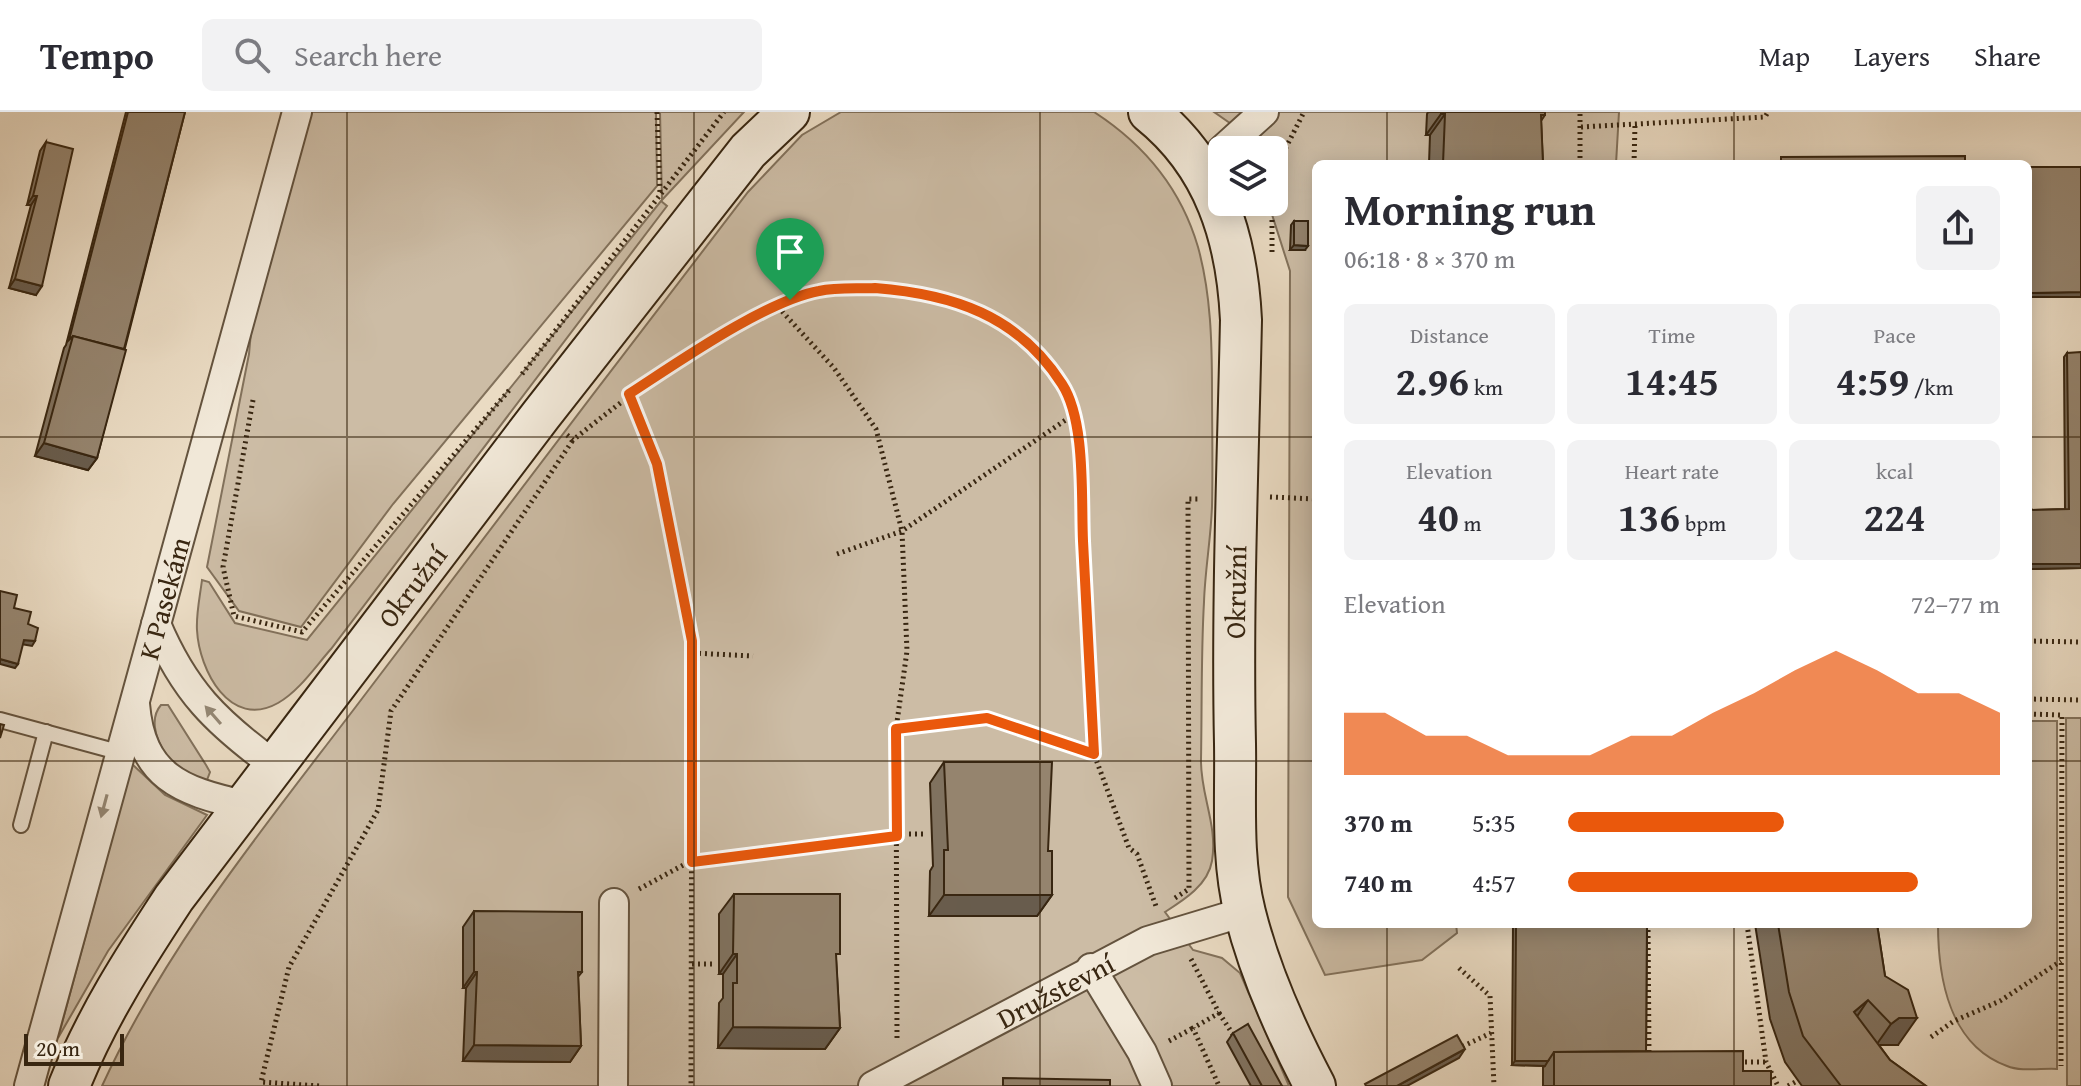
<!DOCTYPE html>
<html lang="en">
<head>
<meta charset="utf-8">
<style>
	body { margin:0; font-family:"Gentium Book Plus",serif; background:#f2f2f3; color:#2b2b33; height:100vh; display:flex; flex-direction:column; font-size:30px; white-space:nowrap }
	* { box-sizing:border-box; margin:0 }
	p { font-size:26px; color:#7c7c81 }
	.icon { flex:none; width:44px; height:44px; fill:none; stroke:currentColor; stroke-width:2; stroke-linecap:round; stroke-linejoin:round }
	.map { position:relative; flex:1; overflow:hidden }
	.panel { position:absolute; left:1312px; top:48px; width:720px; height:768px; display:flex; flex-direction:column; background:#fff; border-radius:12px; box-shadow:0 4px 20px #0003 }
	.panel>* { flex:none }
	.buttons { position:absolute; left:1208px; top:24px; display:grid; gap:16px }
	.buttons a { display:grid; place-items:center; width:80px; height:80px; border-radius:12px; background:#fff; box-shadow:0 4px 20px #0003; font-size:40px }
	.scale { position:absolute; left:24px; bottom:20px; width:100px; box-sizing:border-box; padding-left:8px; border:4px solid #382611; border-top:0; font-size:22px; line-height:28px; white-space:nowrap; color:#382611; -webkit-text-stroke:6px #f1e8d8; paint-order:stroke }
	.pin { position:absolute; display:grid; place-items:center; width:68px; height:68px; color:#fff; margin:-82px -34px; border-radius:50% 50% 50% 0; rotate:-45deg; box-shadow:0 0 8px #0007 }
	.pin .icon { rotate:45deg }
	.round { display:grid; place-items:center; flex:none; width:84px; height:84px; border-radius:12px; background:#f2f2f3 }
	.summary { display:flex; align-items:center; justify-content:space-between; height:136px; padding:0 32px }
	h1 { font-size:44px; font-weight:700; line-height:60px }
	.stats { display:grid; grid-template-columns:repeat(3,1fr); gap:12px; height:136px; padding:8px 32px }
	.stats div { display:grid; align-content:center; border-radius:12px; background:#f2f2f3; text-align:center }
	.stats b { font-size:40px; font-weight:700 }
	.stats small { font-size:22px; font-weight:400 }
	.stats p { font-size:22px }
	.chart { height:224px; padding:16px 32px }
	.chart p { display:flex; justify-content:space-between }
	.chart svg { width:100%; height:144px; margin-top:8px; fill:#ea580c; opacity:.7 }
	ul { padding:0 32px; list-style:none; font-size:26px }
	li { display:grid; grid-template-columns:128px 96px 1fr; align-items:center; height:60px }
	li i { height:20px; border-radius:10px; background:#ea580c }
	header { display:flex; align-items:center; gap:48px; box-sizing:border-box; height:112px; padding:0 40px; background:#fff; border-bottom:2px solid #e1e1e2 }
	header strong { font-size:38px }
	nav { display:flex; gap:44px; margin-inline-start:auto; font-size:28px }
	.search { width:560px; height:72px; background:#f2f2f3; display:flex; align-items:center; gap:20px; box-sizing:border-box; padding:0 28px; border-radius:12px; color:#7c7c81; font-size:30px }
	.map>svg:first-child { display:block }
</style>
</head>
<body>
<header>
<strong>Tempo</strong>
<div class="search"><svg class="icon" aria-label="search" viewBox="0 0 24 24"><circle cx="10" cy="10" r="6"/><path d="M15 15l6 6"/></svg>Search here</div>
<nav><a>Map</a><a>Layers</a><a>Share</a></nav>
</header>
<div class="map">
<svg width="2081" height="974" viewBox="0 0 2081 974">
	<rect width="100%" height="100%" fill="#eadbc3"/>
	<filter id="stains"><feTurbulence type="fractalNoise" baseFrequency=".0025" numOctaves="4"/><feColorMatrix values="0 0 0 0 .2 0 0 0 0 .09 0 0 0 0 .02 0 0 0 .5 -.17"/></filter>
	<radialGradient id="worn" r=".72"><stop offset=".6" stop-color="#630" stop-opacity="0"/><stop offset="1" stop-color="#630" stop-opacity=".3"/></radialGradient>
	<!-- green -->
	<g fill="#ccbca5" stroke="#82715b" stroke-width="2">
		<polygon points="312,0 656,0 657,74 393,392 301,515 239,499 207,455 249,242 253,198"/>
		<polygon points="660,0 744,0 662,88"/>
		<path d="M 841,0 L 1094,0 C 1145,33 1181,77 1198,135 C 1211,182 1212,231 1212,279 C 1212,317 1213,356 1212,394 C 1211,426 1205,458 1204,490 C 1201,542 1202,595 1201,647 C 1200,682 1218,713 1212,749 C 1208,773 1184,788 1165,800 L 1193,838 L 1222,846 L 1240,861 L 1289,974 L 102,974 C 169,828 272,706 367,580 C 494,413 620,246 748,80 L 802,23 Z"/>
		<polygon points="1214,0 1619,0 1616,52 1316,52 1316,812 1456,812 1457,821 1422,848 1325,863 1288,785 1290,159 1268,90 1274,90 1274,38 1251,38 1247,23"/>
		<path d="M 661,89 L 667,94 L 331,537 C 315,555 299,579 278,591 C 230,618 199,558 197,518 C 196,502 200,484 202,468 L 209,470 L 235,511 L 307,528 Z"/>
		<path d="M 161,593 L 168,593 L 206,653 L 210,660 L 207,668 C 179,671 139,618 161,593 Z"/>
		<polygon points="2066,606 2081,606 2081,974 2067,974"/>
		<path d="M 2028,609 L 2057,609 L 2057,957 C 2042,956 2021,960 2007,954 C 1949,933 1938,865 1938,812 L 2028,812 Z"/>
		<polygon points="132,652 165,683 207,703 108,839 58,926"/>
	</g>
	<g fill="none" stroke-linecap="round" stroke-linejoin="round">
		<!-- lane casing -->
		<g stroke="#64533e" stroke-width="18">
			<g id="lane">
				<polyline points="0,608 118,640"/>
				<polyline points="21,713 46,620"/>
			</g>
		</g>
		<!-- street casing -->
		<g stroke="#64533e" stroke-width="32">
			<g id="street">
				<polyline points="1222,38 1264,0"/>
				<path d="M 156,512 C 184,579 216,610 273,652"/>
				<path d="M 135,592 C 141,664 180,679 244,693"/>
				<polyline points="1091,856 1142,940 1157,974"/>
				<path id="s1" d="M 29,974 L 297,0"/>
				<polyline points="613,974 614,791"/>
				<path id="s2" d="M 873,974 L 1148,829 L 1244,800"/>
			</g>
		</g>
		<!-- secondary casing -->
		<g stroke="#382611" stroke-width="44">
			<g id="secondary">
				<path d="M 1149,0 C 1215,53 1237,126 1241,208 C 1238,349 1232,491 1235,632 C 1236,687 1231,746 1245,801 C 1260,861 1286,919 1315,974"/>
				<path id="s3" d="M 69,974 C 96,906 134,847 174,786 L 541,303 L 748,39 L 789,0"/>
			</g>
		</g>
		<!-- path -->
		<g stroke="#382611" stroke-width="5" stroke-dasharray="2 4" stroke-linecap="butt">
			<polyline points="657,0 660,82"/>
			<polyline points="1581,15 1765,5 1768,0"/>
			<polyline points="1580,52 1580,0"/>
			<polyline points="1634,52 1635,12"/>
			<polyline points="1274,70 1277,53 1304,0"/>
			<polyline points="1272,140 1272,90"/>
			<polyline points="778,195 834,256 876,317 902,419 907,539 896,617 897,926"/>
			<polyline points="522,262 724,0"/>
			<polyline points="629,282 657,352 692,529 691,974"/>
			<polyline points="253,288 223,455 234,504 302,520 511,276"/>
			<path d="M 567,323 L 573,328 C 634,279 719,215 792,187 C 854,163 941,174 998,208 C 1021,221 1046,249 1062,272 C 1072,287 1075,312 1078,330 L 1094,642 L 1129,736 L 1137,742 L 1157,797"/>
			<polyline points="1270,385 1316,387"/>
			<polyline points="837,442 902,419 1073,303"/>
			<polyline points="2028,529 2081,530"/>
			<polyline points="693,541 753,544"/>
			<polyline points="2028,587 2081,588"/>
			<polyline points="2028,602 2062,603 2061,954"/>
			<polyline points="896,617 987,606 1094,642"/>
			<polyline points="897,722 923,722"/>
			<polyline points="639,777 687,751 897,724"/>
			<polyline points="1175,786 1189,777 1188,387 1200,387"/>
			<polyline points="1648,812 1649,943"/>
			<polyline points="1747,812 1766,950 1778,974"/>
			<polyline points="1191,847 1219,901 1193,916 1219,974"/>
			<polyline points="692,852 715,852"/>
			<polyline points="1459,856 1490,884 1494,974"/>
			<polyline points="1219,901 1236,927"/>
			<polyline points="1931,925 1954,909 2000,889 2061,849"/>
			<polyline points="1169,929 1193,916"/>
			<polyline points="1457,937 1491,921"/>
			<polyline points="1739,950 1766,950"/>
			<polyline points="319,974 261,970 289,855 378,698 391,599 573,328"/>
			<polyline points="1788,974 1797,969"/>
		</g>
		<!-- lane -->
		<use href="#lane" stroke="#f1e8d8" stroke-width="14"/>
		<!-- street -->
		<use href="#street" stroke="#f1e8d8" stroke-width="28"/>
		<!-- secondary -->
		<use href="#secondary" stroke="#f1e8d8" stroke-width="40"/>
	</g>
	<!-- wall -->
	<g fill="#80725f" stroke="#382611" stroke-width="2">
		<polygon points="126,0 185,0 97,346 88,358 35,344 64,236 66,233"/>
		<polygon points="1428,0 1545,0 1545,3 1541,9 1543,52 1429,52 1430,23 1426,23 1427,2"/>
		<polygon points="46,30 36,183 9,176 31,93 27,93 40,39"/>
		<polygon points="1294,109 1305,138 1290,138 1291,113"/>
		<polygon points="2067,241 2081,456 2028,457 2028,398 2065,397 2064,245"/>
		<polygon points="944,650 1048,739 1052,783 1037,804 929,804 930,759 933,754 930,671"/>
		<polygon points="734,782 836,847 840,916 825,937 718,936 719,891 723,886 723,862 719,862 719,802"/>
		<polygon points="474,799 582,860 578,865 581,934 570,950 463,949 466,876 463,876 463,815"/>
		<polygon points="1513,812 1647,812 1646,939 1743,959 1771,974 1543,974 1543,955 1545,954 1512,953"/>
		<polygon points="1755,812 1877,812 1885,864 1898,933 1879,933 1890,948 1926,974 1802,974 1785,950 1770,907"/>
		<polygon points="1233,921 1282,974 1251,974 1227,930"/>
	</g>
	<!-- shaded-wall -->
	<g fill="#685c4d" stroke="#382611" stroke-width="2">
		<polygon points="1441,2 1445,2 1430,23 1426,23"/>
		<polygon points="33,84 37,84 31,93 27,93"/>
		<polygon points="1294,133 1308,134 1305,138 1290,138"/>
		<polygon points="15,167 42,174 36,183 9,176"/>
		<polygon points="2081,180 2081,185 2028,185 2028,181"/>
		<polygon points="44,331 97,346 88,358 35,344"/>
		<polygon points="2028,452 2081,452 2081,456 2028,457"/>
		<polygon points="24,528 35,529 32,534 21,532"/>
		<polygon points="0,547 18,552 15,556 0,552"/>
		<polygon points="944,783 1052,783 1037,804 929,804"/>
		<polygon points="733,842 737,842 723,862 719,862"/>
		<polygon points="474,860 477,860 466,876 463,876"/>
		<polygon points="1868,888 1850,915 1854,900"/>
		<polygon points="1899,906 1917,906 1898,933 1880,933 1872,939 1891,912"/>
		<polygon points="733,915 840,916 825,937 718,936"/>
		<polygon points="474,933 581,934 570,950 463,949"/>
		<polygon points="1465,937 1459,946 1407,974 1397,974"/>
		<polygon points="1515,949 1548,949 1545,954 1512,953"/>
	</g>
	<!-- building -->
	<g fill="#95846e" stroke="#382611" stroke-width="2">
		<polygon points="128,0 185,0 124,237 73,224 69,228"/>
		<polygon points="1441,0 1545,0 1545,3 1541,3 1543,52 1443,52 1445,2 1441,2"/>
		<polygon points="46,30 73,37 42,174 15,167 37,84 33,84"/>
		<polygon points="1965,44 1965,52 1781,52 1781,45"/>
		<polygon points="2028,55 2081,55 2081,180 2028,181"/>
		<polygon points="1294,109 1308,109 1308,134 1294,133"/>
		<polygon points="73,224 126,238 97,346 44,331"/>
		<polygon points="2081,240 2081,452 2028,452 2028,398 2069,397 2067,241"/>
		<polygon points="0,479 17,483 14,496 31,500 28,512 38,516 35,529 24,528 18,552 0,547"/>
		<polygon points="0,612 4,613 0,626"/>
		<polygon points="944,650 1052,650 1048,739 1052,739 1052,783 944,783 944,738 948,738"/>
		<polygon points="734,782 840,782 840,842 836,842 840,916 733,915 733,871 737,871 737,842 733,842"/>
		<polygon points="474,799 582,800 582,860 578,860 581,934 474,933 477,860 474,860"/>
		<polygon points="1516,812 1647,812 1646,939 1554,940 1548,949 1515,949"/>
		<polygon points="1778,812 1877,812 1885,864 1908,878 1917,906 1899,906 1891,912 1868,888 1854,900 1890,948 1926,974 1841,974 1803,924 1789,880"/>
		<polygon points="1248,912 1282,974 1262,974 1233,921"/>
		<polygon points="1457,923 1465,937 1397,974 1366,974 1365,972"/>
		<polygon points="1743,939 1743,959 1771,959 1771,974 1554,974 1554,940"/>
		<polygon points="1003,966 1110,968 1110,974 1003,974"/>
	</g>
	<!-- one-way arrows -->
	<defs><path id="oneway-solid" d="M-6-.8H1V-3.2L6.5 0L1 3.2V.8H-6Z" transform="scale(2)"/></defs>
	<g fill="#948774">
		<use href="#oneway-solid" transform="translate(213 603) rotate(-131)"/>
		<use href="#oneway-solid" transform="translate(104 694) rotate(105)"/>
	</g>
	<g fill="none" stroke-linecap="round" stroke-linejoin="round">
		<!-- route casing -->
		<g stroke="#fff" stroke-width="16">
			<path id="route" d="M 875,176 C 952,182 1018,203 1062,272 C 1086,309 1081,385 1083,429 C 1087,500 1091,571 1094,642 L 987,606 L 896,617 L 897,724 L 692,750 L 692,529 L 657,352 L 629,282 C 677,251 765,189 819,179 C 837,175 857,177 875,176 Z"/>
		</g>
		<!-- route -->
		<use href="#route" stroke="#ea580c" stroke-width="10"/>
	</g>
	<!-- grid -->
	<path fill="none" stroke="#382611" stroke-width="2" stroke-opacity="0.55" d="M 347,0 L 347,974M 694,0 L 694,974M 1040,0 L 1040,974M 1387,0 L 1387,52M 1734,0 L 1734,52M 0,325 L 1316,325M 2028,325 L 2081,325M 0,649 L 1316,649M 2028,649 L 2081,649M 1387,812 L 1387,974M 1734,812 L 1734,974"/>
	<g text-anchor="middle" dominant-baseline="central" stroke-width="8" stroke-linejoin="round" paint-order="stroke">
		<!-- street labels -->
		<g font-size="28" fill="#382611" stroke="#f1e8d8">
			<text stroke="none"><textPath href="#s3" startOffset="608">Okružní</textPath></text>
			<text transform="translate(1235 480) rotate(-89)">Okružní</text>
			<text stroke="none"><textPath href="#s1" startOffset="506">K Pasekám</textPath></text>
			<text stroke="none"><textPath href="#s2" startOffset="206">Družstevní</textPath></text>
		</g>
	</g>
	<rect width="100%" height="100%" filter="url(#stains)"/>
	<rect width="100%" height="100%" fill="url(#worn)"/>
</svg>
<div class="buttons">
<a><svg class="icon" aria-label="layers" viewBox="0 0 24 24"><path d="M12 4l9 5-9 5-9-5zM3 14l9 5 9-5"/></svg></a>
</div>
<div class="scale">20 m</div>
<div class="pin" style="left:790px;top:188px;background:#1e9e55"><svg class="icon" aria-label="arrive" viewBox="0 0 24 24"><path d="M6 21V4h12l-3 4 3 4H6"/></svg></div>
<section class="panel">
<div class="summary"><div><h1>Morning run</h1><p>06:18 · 8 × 370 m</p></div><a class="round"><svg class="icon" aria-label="share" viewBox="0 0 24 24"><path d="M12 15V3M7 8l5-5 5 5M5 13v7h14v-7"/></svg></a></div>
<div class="stats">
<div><p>Distance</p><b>2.96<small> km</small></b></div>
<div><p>Time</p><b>14:45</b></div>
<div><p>Pace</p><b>4:59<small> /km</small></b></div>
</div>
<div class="stats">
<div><p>Elevation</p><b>40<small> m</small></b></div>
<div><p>Heart rate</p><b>136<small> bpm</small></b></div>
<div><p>kcal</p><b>224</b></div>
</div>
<div class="chart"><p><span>Elevation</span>72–77 m</p>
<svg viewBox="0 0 160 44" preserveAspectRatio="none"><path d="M0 44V25L10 25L20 32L30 32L40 38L50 38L60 38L70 32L80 32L90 25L100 19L110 12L120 6L130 12L140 19L150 19L160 25V44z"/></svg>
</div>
<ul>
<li><b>370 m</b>5:35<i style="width:50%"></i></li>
<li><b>740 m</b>4:57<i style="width:81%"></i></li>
</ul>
</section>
</div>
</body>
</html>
